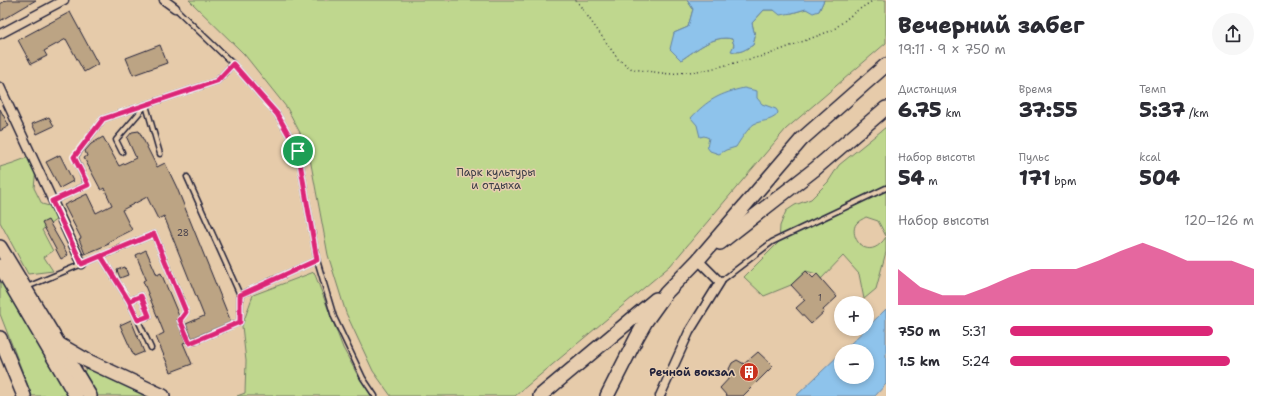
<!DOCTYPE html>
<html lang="ru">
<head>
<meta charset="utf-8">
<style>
	body { margin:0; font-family:"Shantell Sans",sans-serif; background:#f7f7f7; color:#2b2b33; height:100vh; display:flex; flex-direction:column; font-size:15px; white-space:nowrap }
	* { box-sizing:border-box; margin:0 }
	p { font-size:13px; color:#7c7c81 }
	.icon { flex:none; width:22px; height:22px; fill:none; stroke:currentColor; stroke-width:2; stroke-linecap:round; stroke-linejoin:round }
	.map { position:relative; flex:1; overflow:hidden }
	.side { display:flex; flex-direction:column; background:#fff; width:380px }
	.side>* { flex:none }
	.fabs { position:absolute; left:834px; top:296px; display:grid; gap:8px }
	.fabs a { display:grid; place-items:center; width:40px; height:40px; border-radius:50%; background:#fff; box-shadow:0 2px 6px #0003; font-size:20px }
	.pin { position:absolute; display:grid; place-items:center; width:34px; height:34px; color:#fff; margin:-17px; border:2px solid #fff; border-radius:50%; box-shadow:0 1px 4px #0007 }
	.round { display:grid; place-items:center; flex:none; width:42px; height:42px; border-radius:21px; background:#f7f7f7 }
	.summary { display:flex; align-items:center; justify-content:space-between; height:68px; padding:0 12px }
	h1 { font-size:22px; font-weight:800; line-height:30px }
	.metrics { display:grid; grid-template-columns:repeat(3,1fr); gap:6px; height:68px; padding:4px 12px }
	.metrics div { display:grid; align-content:center }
	.metrics b { font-size:20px; font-weight:800 }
	.metrics small { font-size:11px; font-weight:400 }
	.metrics p { font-size:11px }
	.chart { height:112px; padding:8px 12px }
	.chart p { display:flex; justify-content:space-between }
	.chart svg { width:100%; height:72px; margin-top:4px; fill:#db2777; opacity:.7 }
	ul { padding:0 12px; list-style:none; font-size:13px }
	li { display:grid; grid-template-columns:64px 48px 1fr; align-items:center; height:30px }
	li i { height:10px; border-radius:5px; background:#db2777 }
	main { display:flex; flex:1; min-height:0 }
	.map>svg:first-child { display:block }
</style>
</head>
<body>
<main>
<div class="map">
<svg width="886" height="396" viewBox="0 0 886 396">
	<rect width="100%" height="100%" fill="#e6cbaa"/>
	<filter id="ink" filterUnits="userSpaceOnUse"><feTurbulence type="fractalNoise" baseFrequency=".025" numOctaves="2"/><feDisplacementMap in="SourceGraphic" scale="8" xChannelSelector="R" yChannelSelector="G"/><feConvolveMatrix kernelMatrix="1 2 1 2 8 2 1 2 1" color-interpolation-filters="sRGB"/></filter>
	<g filter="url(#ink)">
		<!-- green -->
		<g fill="#bfd78e" stroke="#707c64">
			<path d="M 189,0 L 687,0 L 693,9 L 688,27 L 674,33 L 681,60 C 695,51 714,34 732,39 L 734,45 L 732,51 C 739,54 746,49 753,45 L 755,36 L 752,23 L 764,10 L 774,10 L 792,13 L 806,9 L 819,11 L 824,0 L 886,0 L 886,43 L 786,129 L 670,266 L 515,396 L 391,396 L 373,371 L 346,313 L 328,255 L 308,148 L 287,108 L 244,54 Z"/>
			<path d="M 886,127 L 886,236 L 878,221 L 866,217 C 863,219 858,221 856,224 C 848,237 868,264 886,237 L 886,252 L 876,289 L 864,299 L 859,274 L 843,256 L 821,279 L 817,274 L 806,271 L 791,285 L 764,296 L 744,277 L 779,242 L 780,226 L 786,211 L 795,205 L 811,199 L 828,182 L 839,165 Z"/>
			<polygon points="29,157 36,168 34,188 42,204 53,207 57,219 42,230 53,251 44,257 53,271 28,274 0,222 0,167 13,163"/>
			<polygon points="314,272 343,348 357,374 372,396 237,396 245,393 246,361 242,326 253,295"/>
			<polygon points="0,273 71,396 32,396 0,314"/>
			<polygon points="87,365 152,396 98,396 84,373"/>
		</g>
		<!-- water -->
		<g fill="#8ec3eb" stroke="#6383a5">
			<path d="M 687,0 L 824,0 L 819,11 L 813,13 L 806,9 L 792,13 L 780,15 L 774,10 L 764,10 L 752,23 L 755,36 L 753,45 C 746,49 740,54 731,51 L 734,45 L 732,39 C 714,34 695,51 681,60 L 670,49 L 674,33 L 688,27 L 693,9 Z"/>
			<path d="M 744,88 L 757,91 L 757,98 L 762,104 L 776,109 L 778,112 L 777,115 C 769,122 762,120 754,124 C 748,128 739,142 736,147 L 726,150 L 719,154 L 710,151 L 707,147 L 709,138 L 704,136 L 700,137 L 697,125 L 691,118 C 707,100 721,93 744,88 Z"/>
			<polygon points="886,309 886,384 875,396 796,396 841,353 841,377 867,377 867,351 843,351"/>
		</g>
		<!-- building -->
		<g fill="#bca484" stroke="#22223b">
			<polygon points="7,0 36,0 0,21 0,4"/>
			<polygon points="70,12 98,64 84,72 66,39 44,51 47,56 31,64 18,40"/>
			<polygon points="160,45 167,63 133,75 126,58"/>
			<polygon points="0,109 9,126 0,131"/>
			<polygon points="49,117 54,126 37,134 32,124"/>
			<polygon points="139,131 157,167 165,163 177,188 231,322 192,338 186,324 204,316 164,216 158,219 147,197 122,210 132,230 108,242 109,244 85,254 79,239 81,238 64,205 87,194 96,213 112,205 104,188 101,190 84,158 87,156 85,151 91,144 103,137 119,166 136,158 127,138 132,132"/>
			<polygon points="60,155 73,181 60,188 46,162"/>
			<polygon points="48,220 68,255 61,259 42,223"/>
			<polygon points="146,250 157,275 161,273 179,316 177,321 186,342 183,343 192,364 171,372 156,337 164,333 143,281 146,279 136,255"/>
			<polygon points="125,267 128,275 120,278 117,270"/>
			<polygon points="806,271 813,278 817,274 837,297 823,310 824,312 811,324 796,308 805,300 791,285"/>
			<polygon points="131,320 144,352 134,356 120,325"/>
			<polygon points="758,352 773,366 743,396 727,396 720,388 732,375 729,369 732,363 737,360 744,364"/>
		</g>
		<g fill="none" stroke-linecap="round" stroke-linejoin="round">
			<!-- service casing -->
			<g stroke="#22223b" stroke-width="7">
				<g id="service">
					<polyline points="175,8 233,64 277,114 298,151 317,260 334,317 363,378 375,396"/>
					<polyline points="122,152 116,140 146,105 160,154"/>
					<polyline points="187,177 240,295 317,260"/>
					<polyline points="53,201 87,185 75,157 103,119 217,81 233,64"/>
					<polyline points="101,256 129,301 151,348"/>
					<polyline points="720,282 772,242 886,188"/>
					<polyline points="27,287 154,234 186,312 180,320 190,343 240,322 240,295"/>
					<polyline points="129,301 141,296 149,316 138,320"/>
				</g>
			</g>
			<!-- minor casing -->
			<g stroke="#22223b" stroke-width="11">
				<g id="minor">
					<polyline points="164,0 175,8"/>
					<polyline points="0,34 64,0"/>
					<polyline points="0,87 82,264"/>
					<polyline points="660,396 689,332 720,282 698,260"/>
				</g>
			</g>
			<!-- primary casing -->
			<g stroke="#22223b" stroke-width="16">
				<g id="primary">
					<polyline points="720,243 815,169 886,108"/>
					<polyline points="0,247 90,396"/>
					<polyline points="0,266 76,396"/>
					<polyline points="0,338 24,396"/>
					<polyline points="60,345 86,360 163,396"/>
					<polyline points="540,396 656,299"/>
					<polyline points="607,396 637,337 646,321 666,293 698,260 802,139 886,65"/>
				</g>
			</g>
			<!-- path -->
			<polyline stroke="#22223b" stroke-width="1.5" stroke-dasharray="1 3" stroke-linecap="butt" points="576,0 618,59 632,69 669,74 706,70 767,55 833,30 855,12 874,0"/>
			<!-- service -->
			<use href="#service" stroke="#e7cdaf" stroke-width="4"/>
			<!-- minor -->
			<use href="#minor" stroke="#e7cdaf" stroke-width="8"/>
			<!-- primary -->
			<use href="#primary" stroke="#e7cdaf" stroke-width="13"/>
		</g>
	</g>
	<g fill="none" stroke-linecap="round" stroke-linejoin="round" filter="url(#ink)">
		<!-- route casing -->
		<g stroke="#fff" stroke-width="8">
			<polyline id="route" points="298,151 277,114 233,64 217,81 103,119 74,157 88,185 52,201 82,264 101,256 129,301 138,320 149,316 141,296 129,301 101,256 154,234 186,312 180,320 190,343 240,322 240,295 317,260 298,151"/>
		</g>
		<!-- route -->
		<use href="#route" stroke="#db2777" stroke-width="5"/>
	</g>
	<!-- icons -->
	<defs>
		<g id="building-disc" transform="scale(1)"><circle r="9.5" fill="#c8321e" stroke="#e7cdaf"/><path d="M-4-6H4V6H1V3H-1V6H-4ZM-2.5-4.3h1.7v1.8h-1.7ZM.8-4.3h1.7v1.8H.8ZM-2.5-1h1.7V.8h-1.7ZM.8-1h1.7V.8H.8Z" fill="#fff"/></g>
	</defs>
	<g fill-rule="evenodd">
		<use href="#building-disc" x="749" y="372"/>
	</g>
	<g text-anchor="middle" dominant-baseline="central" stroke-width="3" stroke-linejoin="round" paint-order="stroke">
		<!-- number labels -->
		<g font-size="9" fill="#48424d">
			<text x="183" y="233">28</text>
			<text x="820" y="298">1</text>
		</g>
		<!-- park labels -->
		<g font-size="11" fill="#3a3d47" stroke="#e7cdaf">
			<text x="496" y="172">Парк культуры<tspan x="496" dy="13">и отдыха</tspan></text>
		</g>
		<!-- poi labels -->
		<g font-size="11" font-weight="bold" fill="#22223b" stroke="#e7cdaf" text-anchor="end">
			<text x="735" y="372">Речной вокзал</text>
		</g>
	</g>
</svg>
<div class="fabs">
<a>+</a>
<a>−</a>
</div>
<div class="pin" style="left:298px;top:151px;background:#1e9e55"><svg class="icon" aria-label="arrive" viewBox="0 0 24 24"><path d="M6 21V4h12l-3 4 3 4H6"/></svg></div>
</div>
<section class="side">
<div class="summary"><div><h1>Вечерний забег</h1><p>19:11 · 9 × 750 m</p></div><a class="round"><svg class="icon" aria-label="share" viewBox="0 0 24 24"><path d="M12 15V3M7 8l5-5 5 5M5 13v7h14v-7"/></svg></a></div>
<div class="metrics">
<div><p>Дистанция</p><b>6.75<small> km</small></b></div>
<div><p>Время</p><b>37:55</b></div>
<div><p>Темп</p><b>5:37<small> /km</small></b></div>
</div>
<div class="metrics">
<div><p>Набор высоты</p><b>54<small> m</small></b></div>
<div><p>Пульс</p><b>171<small> bpm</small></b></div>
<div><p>kcal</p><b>504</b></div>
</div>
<div class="chart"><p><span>Набор высоты</span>120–126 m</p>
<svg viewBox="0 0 160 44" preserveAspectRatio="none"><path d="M0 44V22L10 33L20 38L30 38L40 33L50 27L60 22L70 22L80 22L90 17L100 11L110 6L120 11L130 17L140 17L150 17L160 22V44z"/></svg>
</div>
<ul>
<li><b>750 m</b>5:31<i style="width:83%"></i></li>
<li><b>1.5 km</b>5:24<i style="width:90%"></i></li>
</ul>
</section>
</main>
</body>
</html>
